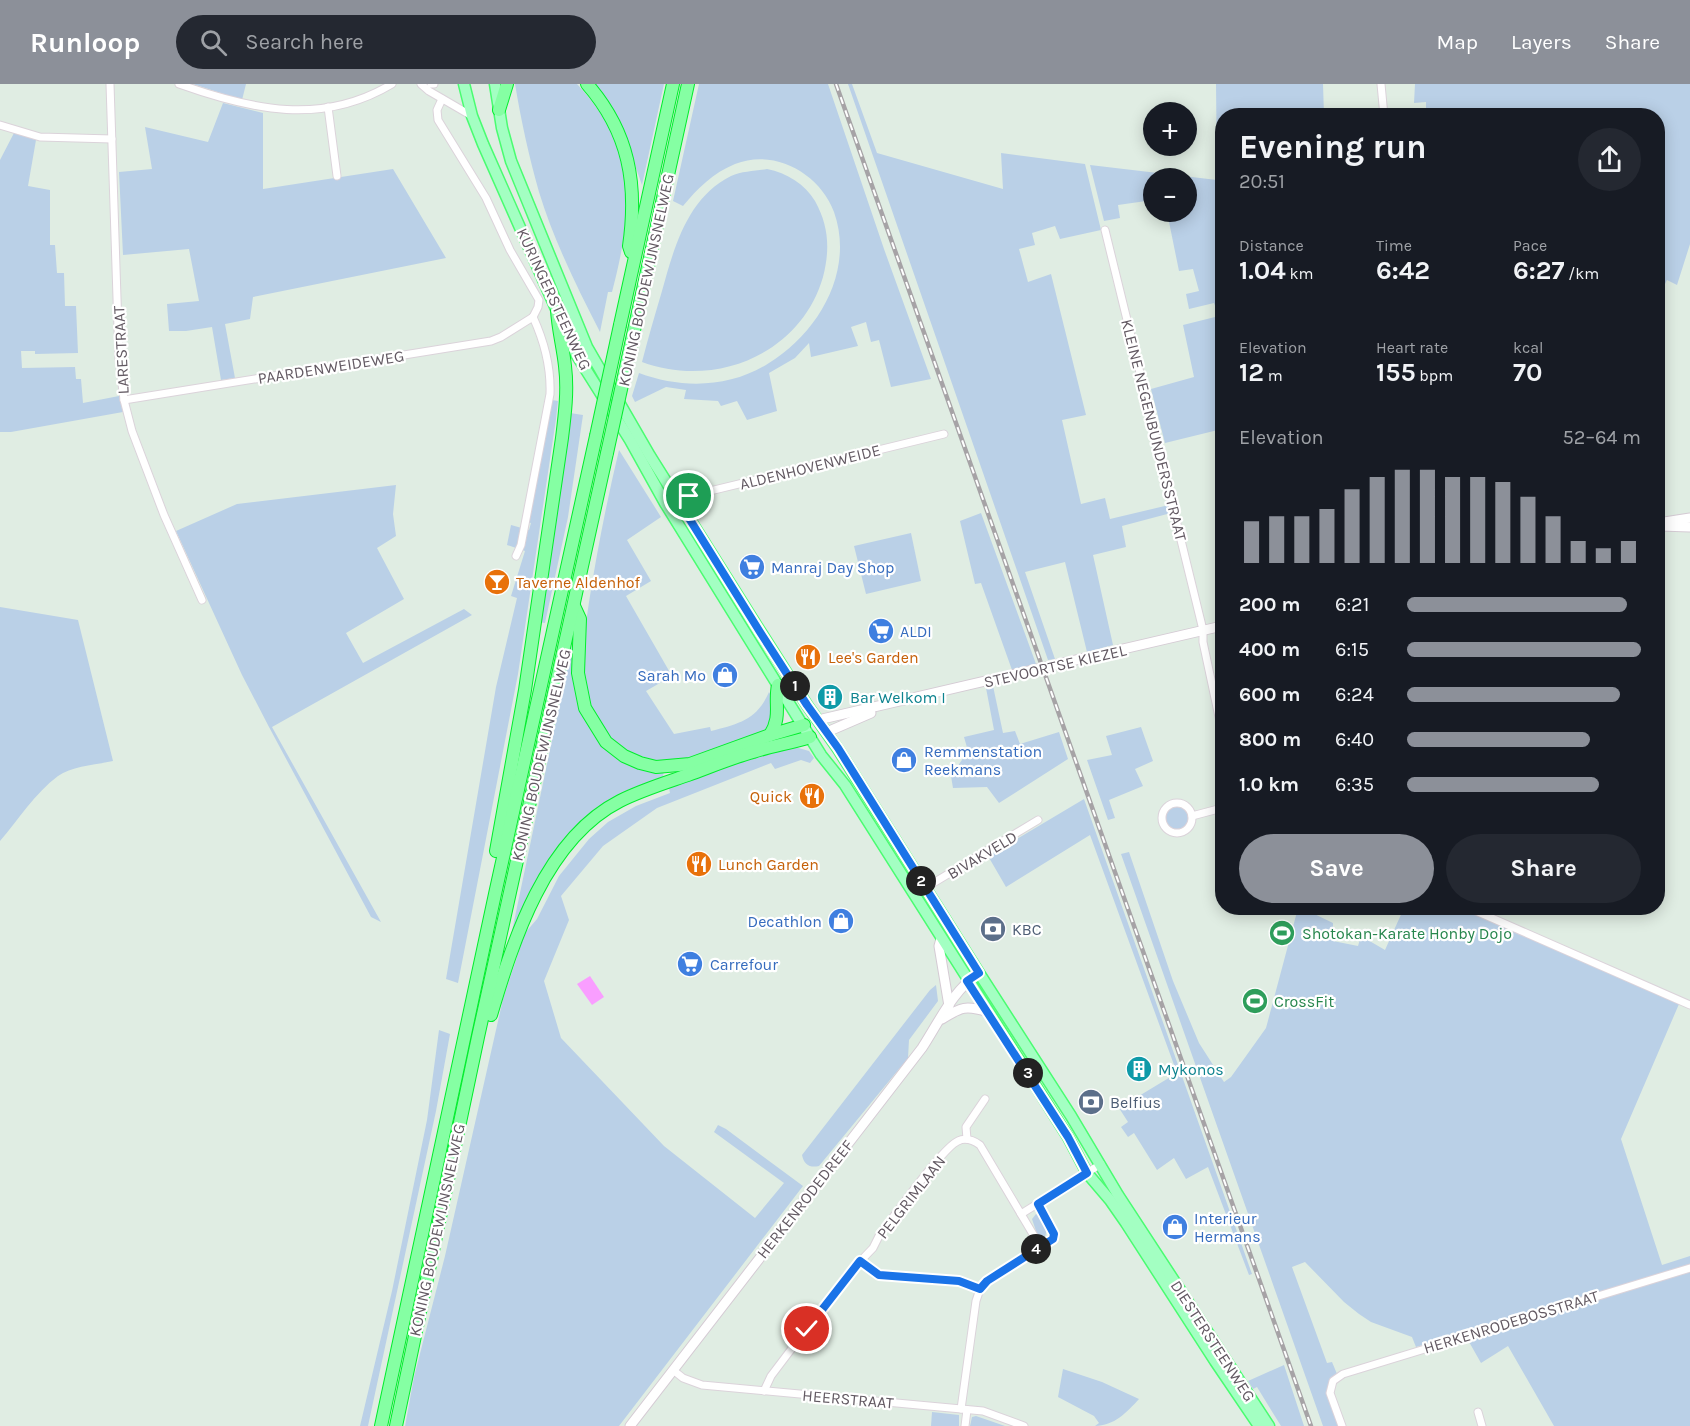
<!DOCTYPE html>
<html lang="en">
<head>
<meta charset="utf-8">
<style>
	body { margin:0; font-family:Karla,sans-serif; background:#242831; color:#f1f3f6; height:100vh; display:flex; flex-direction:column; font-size:22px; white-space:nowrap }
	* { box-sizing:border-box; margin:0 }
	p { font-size:20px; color:#9ea1a6 }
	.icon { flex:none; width:33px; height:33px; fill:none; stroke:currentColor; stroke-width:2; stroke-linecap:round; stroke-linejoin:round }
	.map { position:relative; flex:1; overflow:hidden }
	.drawer { position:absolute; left:1215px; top:24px; width:450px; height:807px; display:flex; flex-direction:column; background:#171b24; border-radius:24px; box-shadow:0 3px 15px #0003 }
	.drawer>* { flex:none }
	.tools { position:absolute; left:1143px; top:18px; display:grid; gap:12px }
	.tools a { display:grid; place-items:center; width:54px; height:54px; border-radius:50%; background:#171b24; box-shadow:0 3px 15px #0003; font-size:30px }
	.pin { position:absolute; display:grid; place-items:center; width:51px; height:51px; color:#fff; margin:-26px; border:3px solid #fff; border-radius:50%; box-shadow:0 2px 6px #0007 }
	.km { position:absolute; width:30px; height:30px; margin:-15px; border-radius:50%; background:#222; color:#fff; font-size:16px; line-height:30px; text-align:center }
	.round { display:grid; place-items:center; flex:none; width:63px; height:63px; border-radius:32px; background:#242831 }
	.headline { display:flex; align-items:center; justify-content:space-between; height:102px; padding:0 24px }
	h1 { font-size:33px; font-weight:700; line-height:45px }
	.figures { display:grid; grid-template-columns:repeat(3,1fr); gap:9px; height:102px; padding:6px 24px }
	.figures div { display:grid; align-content:center }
	.figures b { font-size:26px; font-weight:700 }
	.figures small { font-size:16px; font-weight:400 }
	.figures p { font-size:16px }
	.chart { height:168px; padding:12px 24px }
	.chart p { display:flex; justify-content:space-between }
	.chart svg { width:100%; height:108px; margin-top:6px; stroke:#8c9099; stroke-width:6 }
	.button { display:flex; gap:12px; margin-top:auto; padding:12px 24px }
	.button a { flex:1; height:69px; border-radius:36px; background:#8c9099; color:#fff; font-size:24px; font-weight:700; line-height:69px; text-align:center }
	.button a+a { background:#242831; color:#f1f3f6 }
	ul { padding:0 24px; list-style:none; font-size:20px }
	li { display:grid; grid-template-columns:96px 72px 1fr; align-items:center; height:45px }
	li i { height:15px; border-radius:8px; background:#8c9099 }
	header { display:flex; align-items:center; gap:36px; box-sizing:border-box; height:84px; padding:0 30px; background:#8c9099; color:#fff }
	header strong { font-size:28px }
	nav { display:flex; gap:33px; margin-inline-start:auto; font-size:21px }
	.search { width:420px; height:54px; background:#242831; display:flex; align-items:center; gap:15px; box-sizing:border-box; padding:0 21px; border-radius:33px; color:#9ea1a6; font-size:22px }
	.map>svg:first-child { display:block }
</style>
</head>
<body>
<header>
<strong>Runloop</strong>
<div class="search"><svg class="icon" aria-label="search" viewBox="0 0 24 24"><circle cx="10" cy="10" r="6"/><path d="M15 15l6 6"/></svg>Search here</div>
<nav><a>Map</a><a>Layers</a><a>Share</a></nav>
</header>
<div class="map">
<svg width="1690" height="1342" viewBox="0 0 1690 1342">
	<rect width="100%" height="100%" fill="#e0ede3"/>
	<!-- green -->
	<g fill="#bad0e7">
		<polygon points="193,0 246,0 242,16"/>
		<path d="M 515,0 L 577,0 C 639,66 633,127 612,208 L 608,208 L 600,248 C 577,203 554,157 539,108 C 529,73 521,36 515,0 Z"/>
		<polygon points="593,0 664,0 642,101 624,50"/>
		<path d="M 699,0 L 828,0 L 884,165 L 931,295 L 891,303 L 879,256 L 871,258 L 866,238 L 851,243 L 858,262 L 811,273 L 809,259 L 795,274 L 769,289 L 777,327 L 747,336 L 737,317 L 721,322 L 718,317 L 684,315 L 686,306 L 666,303 L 635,318 L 632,312 L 639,289 C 682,305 730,304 769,279 C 818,249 855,187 834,128 C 820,90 775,64 735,80 C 713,89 698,104 683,122 L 673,117 Z"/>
		<polygon points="848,0 852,0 877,69 1003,105 1001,69 1085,80 1101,146 1060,155 1055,142 1032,149 1035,161 1019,165 1028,198 1051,190 1086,331 1062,336 1081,420 1105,414 1110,435 1169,421 1171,429 1122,442 1126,463 1093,471 1113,561 1087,568 1065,478 1025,488 1055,575 1048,576"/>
		<polygon points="1216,0 1323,0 1324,31 1222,32 1222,345 1165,359 1151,305 1194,293 1183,241 1219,232 1214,219 1189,225 1186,210 1199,207 1193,185 1179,187 1167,128 1186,128 1186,94 1154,94 1153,116 1118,121 1120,134 1104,137 1090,81 1217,96"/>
		<polygon points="1415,0 1690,0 1690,160 1677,201 1667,196 1658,214 1658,32 1426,31 1426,18 1414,19"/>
		<polygon points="223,19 263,29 263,105 393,85 446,174 253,213 250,235 225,240 235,294 221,296 212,243 186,247 169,247 167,220 199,217 189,165 123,171 119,88 152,85 145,43 208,58"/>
		<polygon points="14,49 36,56 28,102 50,106 50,161 55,161 57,189 64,189 65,222 76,222 78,269 35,270 35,267 21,267 22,284 75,283 76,295 81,295 83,319 119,312 123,328 11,348 0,348 0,76"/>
		<path d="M 767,85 C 787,89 805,100 815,117 C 829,142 830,166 823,193 C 801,270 715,305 642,278 C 648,254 655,231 662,207 C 674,164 687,114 731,92 C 742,87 755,87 767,85 Z"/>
		<polygon points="546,315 558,317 556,335 518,590 458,899 446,895 496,603 517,514 511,512 525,467 507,461 511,441 529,446 531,439 523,437"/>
		<polygon points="570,329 583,331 568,433 545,539 538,538"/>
		<path d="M 619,366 L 661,433 L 627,456 L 651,497 L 626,512 L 672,592 L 646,607 L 674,650 L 710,643 L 711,647 C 738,640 757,636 769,608 C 778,622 772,635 766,648 C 728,663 684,684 643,674 C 605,665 588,624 583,590 C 580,567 586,541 589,518 C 597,467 607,416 619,366 Z"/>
		<polygon points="396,401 393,430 396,452 377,464 404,515 346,549 363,579 464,525 472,531 272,643 381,838 371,833 269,643 242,591 176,447 237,420"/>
		<polygon points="981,429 1036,580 1012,586 981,499 975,500 960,437"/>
		<polygon points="911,449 921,497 866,510 854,462"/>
		<path d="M 0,523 L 78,536 L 113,677 C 95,681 72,682 58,692 C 35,709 18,736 0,757 Z"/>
		<path d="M 572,561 L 575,601 L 598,654 L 664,686 L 663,693 C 647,699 630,704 616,712 C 566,740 533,792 516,844 L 512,847 Z"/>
		<polygon points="993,602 1003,649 1015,647 1020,660 1059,648 1068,675 999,719 987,703 953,704 951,692 968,667 964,653 994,646 986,604"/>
		<polygon points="1141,643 1153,677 1135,685 1143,702 1109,716 1115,734 1108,736 1087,676 1112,671 1106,652"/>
		<polygon points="795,663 809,667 814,674 810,679 801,676 775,685 771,679 657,724 603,762 561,812 569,836 544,897 561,954 664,1062 755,1134 784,1099 714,1048 718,1041 726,1045 803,1102 619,1342 405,1342 414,1293 445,1172 503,915 525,849 537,835 559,792 589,755 608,738 636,722 670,709 669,704 757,672"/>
		<polygon points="1084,715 1252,1190 1249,1191 1208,1083 1186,1095 1174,1074 1157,1086 1134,1049 1128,1053 1121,1043 1128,1038 1119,1024 1177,989 1090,751 1006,803 988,772"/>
		<circle cx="1177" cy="735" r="12"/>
		<path d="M 1129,768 L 1173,897 L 1199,959 L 1224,998 L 1231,993 L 1266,944 L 1298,824 L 1302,824 L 1333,839 L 1333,857 L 1358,862 L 1361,852 L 1385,866 L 1404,824 L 1464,824 L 1679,920 L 1621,1055 L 1662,1181 L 1690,1172 L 1690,1342 L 1554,1342 L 1508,1262 L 1481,1279 L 1464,1249 L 1416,1263 L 1412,1253 L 1371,1238 L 1359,1230 L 1344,1218 L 1305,1178 L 1292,1183 L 1327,1279 L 1332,1278 L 1337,1290 C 1320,1308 1332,1322 1339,1342 L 1323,1342 L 1121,770 Z"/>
		<path d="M 936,901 L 938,917 L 909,956 L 908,974 L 819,1082 C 810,1084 804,1081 802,1071 L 930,906 Z"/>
		<polygon points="439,946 450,950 436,1027 368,1342 360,1342 392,1207 427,1036"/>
		<path d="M 1036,1130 C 1045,1135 1049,1146 1044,1155 L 1038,1153 L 1032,1135 Z"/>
		<polygon points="1284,1281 1304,1342 1281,1342 1257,1303 1253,1305 1248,1297"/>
		<path d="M 1063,1285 L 1102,1298 L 1139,1315 C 1127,1328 1114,1342 1095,1342 L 1099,1339 L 1094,1332 L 1058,1313 Z"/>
		<polygon points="932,1328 959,1331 959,1342 931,1342"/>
		<polygon points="976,1332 1005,1342 970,1342 972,1333"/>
	</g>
	<!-- water -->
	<polygon fill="#f99eff" points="590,892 604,913 592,921 577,900"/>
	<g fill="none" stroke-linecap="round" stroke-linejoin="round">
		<!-- minor casing -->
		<g stroke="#dbd3da" stroke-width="9">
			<g id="minor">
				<polyline points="110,0 119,275 124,316 132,347 164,431 202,516"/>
				<path d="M 179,0 C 252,26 322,42 392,0"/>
				<polyline points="421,0 429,7 472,32"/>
				<polyline points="431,0 434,0"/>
				<polyline points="1381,0 1384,32"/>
				<polyline points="442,15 437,26 438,36 486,114 510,166 539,216 538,223 533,233"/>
				<polyline points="328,23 337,92"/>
				<polyline points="0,41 40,53 112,55"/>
				<polyline points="1105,146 1203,546 1203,558 1222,647"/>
				<polyline points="124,316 491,257 501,253 533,233"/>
				<polyline points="677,415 944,350"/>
				<path d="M 516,472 L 521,461 L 550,310 C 551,283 544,257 533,233"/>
				<circle cx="1177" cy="734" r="15"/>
				<polyline points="1192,732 1222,724"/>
				<polyline points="925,804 1038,736"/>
				<polyline points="1469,824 1690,921"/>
				<polyline points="967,1055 966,1043 985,1015"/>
				<polyline points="1021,1130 1101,1080"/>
				<polyline points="860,1177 879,1191 959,1197 980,1205"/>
				<polyline points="673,1286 683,1294 702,1301 983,1327 1024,1342"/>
				<path d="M 764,1307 L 771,1292 L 849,1189 L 873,1164 L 879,1152 C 893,1134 942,1064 958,1057 C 966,1053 973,1056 980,1061 L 1040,1162"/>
				<polyline points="961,1325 976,1217 980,1205 987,1197 1053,1155 1054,1150 1038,1120"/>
				<polyline points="1478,1328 1482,1342"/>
				<polyline points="965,1342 967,1326"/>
				<polyline points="1342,1342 1330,1309 1333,1297 1343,1290 1690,1184"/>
			</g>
		</g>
		<!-- secondary casing -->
		<g stroke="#d5cbd4" stroke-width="11">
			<g id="secondary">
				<polyline points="1658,439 1690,434"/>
				<polyline points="1660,442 1690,443"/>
				<polyline points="818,636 1222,542"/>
				<polyline points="827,648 871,629"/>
				<polyline points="941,855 939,862 949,922"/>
				<path d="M 942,935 C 961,923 966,921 988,928"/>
				<path d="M 630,1342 L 922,964 C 939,938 953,906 979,889"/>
			</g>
		</g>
		<!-- primary casing -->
		<g stroke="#4afc71" stroke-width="13">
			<g id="primary">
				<polyline points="464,0 472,32 483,60 576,270 630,356 665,419 821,671 845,701 1068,1053 1087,1089 1110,1116 1126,1139 1215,1277 1259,1342"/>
				<polyline points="495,0 502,44 511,77 587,263 650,372 760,547 807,621 838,665 979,889 1071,1032 1118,1111 1269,1342"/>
			</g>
		</g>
		<!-- motorway casing -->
		<g stroke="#00ed2c" stroke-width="14">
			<g id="motorway">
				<path d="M 587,0 C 629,48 638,100 629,162 L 631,168"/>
				<polyline points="499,26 507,0"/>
				<polyline points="620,241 673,0"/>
				<polyline points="631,260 688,0"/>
				<polyline points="574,522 580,535 578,589 585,624 606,658 624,672 640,679 656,683 690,680 770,651 804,641"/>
				<path d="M 770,651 C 782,632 774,620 778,601"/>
				<path d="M 496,767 L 525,606 L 562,354 C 565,330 568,306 565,282 C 563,263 558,245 557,226"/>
				<path d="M 491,931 C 513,857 545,755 620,717 C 642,706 665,699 688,691 C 710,683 731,674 753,668 C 772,662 791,659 810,653"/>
				<polyline points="381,1342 495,810 596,352"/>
				<polyline points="396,1342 478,953 607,369"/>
			</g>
		</g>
		<!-- minor -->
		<use href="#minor" stroke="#fff" stroke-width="7"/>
		<!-- secondary -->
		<use href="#secondary" stroke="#fff" stroke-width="9"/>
		<!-- primary -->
		<use href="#primary" stroke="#a3ffc2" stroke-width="10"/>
		<!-- motorway -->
		<use href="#motorway" stroke="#85ffa3" stroke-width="12"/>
		<!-- rail casing -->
		<g stroke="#a6a3a6" stroke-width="4.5">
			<polyline id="rail" points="836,0 1311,1342"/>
		</g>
		<!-- rail -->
		<use href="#rail" stroke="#fff" stroke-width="2" stroke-dasharray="7" stroke-linecap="butt"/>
		<!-- motorway-bridge casing -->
		<g stroke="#00ed2c" stroke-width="14" stroke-linecap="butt">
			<g id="motorway-bridge">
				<polyline points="596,352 620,241"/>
				<polyline points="607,369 631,260"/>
			</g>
		</g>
		<!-- motorway-bridge -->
		<use href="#motorway-bridge" stroke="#85ffa3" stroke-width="12"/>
	</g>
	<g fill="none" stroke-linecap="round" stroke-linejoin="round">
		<!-- route casing -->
		<g stroke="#fff" stroke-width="12">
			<polyline id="route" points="689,412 677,415 760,548 807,621 838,664 979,889 967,897 1068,1053 1087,1089 1038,1120 1054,1150 1053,1155 987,1197 980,1205 959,1197 879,1191 860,1177 807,1245"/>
		</g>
		<!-- route -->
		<use href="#route" stroke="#1a73e8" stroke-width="8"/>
	</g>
	<!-- icons -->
	<defs>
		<g id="supermarket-disc" transform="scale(1.35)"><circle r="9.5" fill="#3f7fe0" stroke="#fff"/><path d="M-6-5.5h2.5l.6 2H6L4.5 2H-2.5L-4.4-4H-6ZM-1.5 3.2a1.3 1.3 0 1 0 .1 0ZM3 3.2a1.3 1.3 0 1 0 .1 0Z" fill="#fff"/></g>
		<g id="bar-disc" transform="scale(1.35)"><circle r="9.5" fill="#e8710a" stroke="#fff"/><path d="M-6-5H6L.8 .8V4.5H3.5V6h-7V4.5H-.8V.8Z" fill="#fff"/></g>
		<g id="restaurant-disc" transform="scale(1.35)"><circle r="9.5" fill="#e8710a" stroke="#fff"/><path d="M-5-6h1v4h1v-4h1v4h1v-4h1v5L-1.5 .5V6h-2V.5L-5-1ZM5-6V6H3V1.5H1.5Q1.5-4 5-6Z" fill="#fff"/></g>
		<g id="shop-disc" transform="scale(1.35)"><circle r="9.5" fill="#3f7fe0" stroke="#fff"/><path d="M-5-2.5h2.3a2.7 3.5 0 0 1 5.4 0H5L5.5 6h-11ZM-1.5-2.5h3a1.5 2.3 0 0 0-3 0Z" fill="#fff"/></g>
		<g id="building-disc" transform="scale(1.35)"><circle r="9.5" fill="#0f9aa8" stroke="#fff"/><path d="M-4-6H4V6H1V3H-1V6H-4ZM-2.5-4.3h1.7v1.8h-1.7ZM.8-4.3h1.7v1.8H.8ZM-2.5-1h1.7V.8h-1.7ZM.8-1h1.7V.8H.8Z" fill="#fff"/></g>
		<g id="bank-disc" transform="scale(1.35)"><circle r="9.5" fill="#5c6f8a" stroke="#fff"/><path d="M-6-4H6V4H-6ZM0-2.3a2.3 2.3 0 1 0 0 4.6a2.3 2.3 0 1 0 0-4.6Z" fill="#fff"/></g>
		<g id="stadium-disc" transform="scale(1.35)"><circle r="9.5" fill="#2e9e5b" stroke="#fff"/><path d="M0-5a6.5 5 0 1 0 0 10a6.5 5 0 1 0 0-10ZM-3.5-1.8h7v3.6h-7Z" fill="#fff"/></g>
	</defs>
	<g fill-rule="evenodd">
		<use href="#supermarket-disc" x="752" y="483"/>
		<use href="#bar-disc" x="497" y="498"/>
		<use href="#supermarket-disc" x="881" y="547"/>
		<use href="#restaurant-disc" x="808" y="573"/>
		<use href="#shop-disc" x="725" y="591"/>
		<use href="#building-disc" x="830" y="613"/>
		<use href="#shop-disc" x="904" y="676"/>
		<use href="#restaurant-disc" x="812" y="712"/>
		<use href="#restaurant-disc" x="699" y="780"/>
		<use href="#shop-disc" x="841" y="837"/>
		<use href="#bank-disc" x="993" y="845"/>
		<use href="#stadium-disc" x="1282" y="849"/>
		<use href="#supermarket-disc" x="690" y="880"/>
		<use href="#stadium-disc" x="1255" y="917"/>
		<use href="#building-disc" x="1139" y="985"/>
		<use href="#bank-disc" x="1091" y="1018"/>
		<use href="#shop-disc" x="1175" y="1143"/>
	</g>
	<g text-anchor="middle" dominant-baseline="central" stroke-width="4.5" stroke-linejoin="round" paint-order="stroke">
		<!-- street labels -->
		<g font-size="16" fill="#625962" stroke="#fff">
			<text transform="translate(646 196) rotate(-78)">KONING BOUDEWIJNSNELWEG</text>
			<text transform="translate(554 215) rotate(65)">KURINGERSTEENWEG</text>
			<text transform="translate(121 266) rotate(-93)">LARESTRAAT</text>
			<text transform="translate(331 283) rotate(-9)">PAARDENWEIDEWEG</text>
			<text transform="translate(1154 346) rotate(76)">KLEINE NEGENBUNDERSSTRAAT</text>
			<text transform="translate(810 383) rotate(-14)">ALDENHOVENWEIDE</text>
			<text transform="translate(1055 582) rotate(-13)">STEVOORTSE KIEZEL</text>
			<text transform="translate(541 671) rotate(-77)">KONING BOUDEWIJNSNELWEG</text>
			<text transform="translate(982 771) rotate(-31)">BIVAKVELD</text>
			<text transform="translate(911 1113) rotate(-52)">PELGRIMLAAN</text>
			<text transform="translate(805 1115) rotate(-52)">HERKENRODEDREEF</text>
			<text transform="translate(437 1146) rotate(-78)">KONING BOUDEWIJNSNELWEG</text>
			<text transform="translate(1511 1238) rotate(-17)">HERKENRODEBOSSTRAAT</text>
			<text transform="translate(1213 1257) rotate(57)">DIESTERSTEENWEG</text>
			<text transform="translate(848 1315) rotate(5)">HEERSTRAAT</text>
		</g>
		<!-- shop labels -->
		<g font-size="16" fill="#366cbe" stroke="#fff" text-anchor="start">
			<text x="771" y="483">Manraj Day Shop</text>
			<text x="900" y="547">ALDI</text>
			<text x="706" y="591" text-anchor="end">Sarah Mo</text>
			<text x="924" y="667">Remmenstation<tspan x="924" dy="18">Reekmans</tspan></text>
			<text x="822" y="837" text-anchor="end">Decathlon</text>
			<text x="710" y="880">Carrefour</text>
			<text x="1194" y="1134">Interieur<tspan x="1194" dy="18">Hermans</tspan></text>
		</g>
		<!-- food labels -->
		<g font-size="16" fill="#c56008" stroke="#fff" text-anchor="start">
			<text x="516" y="498">Taverne Aldenhof</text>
			<text x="828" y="573">Lee's Garden</text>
			<text x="792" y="712" text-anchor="end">Quick</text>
			<text x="718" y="780">Lunch Garden</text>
		</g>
		<!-- culture labels -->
		<g font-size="16" fill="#0d838f" stroke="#fff" text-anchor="start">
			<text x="850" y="613">Bar Welkom I</text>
			<text x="1158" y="985">Mykonos</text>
		</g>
		<!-- service labels -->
		<g font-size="16" fill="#4e5e75" stroke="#fff" text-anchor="start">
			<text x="1012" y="845">KBC</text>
			<text x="1110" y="1018">Belfius</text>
		</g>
		<!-- leisure labels -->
		<g font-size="16" fill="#27864d" stroke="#fff" text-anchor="start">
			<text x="1302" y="849">Shotokan-Karate Honby Dojo</text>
			<text x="1274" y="917">CrossFit</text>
		</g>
	</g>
</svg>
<div class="tools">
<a>+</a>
<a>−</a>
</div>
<div class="pin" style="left:689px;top:412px;background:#1e9e55"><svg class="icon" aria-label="arrive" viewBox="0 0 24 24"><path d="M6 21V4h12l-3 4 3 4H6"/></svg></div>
<div class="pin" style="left:807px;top:1245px;background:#d93025"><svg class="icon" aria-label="check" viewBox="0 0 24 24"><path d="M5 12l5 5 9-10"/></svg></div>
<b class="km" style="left:795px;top:602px">1</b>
<b class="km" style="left:921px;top:797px">2</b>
<b class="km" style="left:1028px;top:989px">3</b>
<b class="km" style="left:1036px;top:1165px">4</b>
<section class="drawer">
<div class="headline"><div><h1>Evening run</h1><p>20:51</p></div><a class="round"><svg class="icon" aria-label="share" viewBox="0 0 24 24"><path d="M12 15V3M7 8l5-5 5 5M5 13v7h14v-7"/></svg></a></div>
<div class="figures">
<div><p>Distance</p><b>1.04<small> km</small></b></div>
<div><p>Time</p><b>6:42</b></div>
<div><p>Pace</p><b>6:27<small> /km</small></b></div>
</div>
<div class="figures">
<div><p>Elevation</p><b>12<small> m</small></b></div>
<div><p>Heart rate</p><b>155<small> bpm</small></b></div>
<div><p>kcal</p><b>70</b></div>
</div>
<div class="chart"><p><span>Elevation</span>52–64 m</p>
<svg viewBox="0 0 160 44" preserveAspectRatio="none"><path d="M5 44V27M15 44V25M25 44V25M35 44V22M45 44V14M55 44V9M65 44V6M75 44V6M85 44V9M95 44V9M105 44V11M115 44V17M125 44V25M135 44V35M145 44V38M155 44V35"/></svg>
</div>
<ul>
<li><b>200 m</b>6:21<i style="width:94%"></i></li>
<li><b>400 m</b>6:15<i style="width:100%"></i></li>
<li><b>600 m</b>6:24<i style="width:91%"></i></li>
<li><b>800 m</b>6:40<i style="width:78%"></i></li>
<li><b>1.0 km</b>6:35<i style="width:82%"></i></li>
</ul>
<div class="button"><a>Save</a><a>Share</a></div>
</section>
</div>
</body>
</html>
